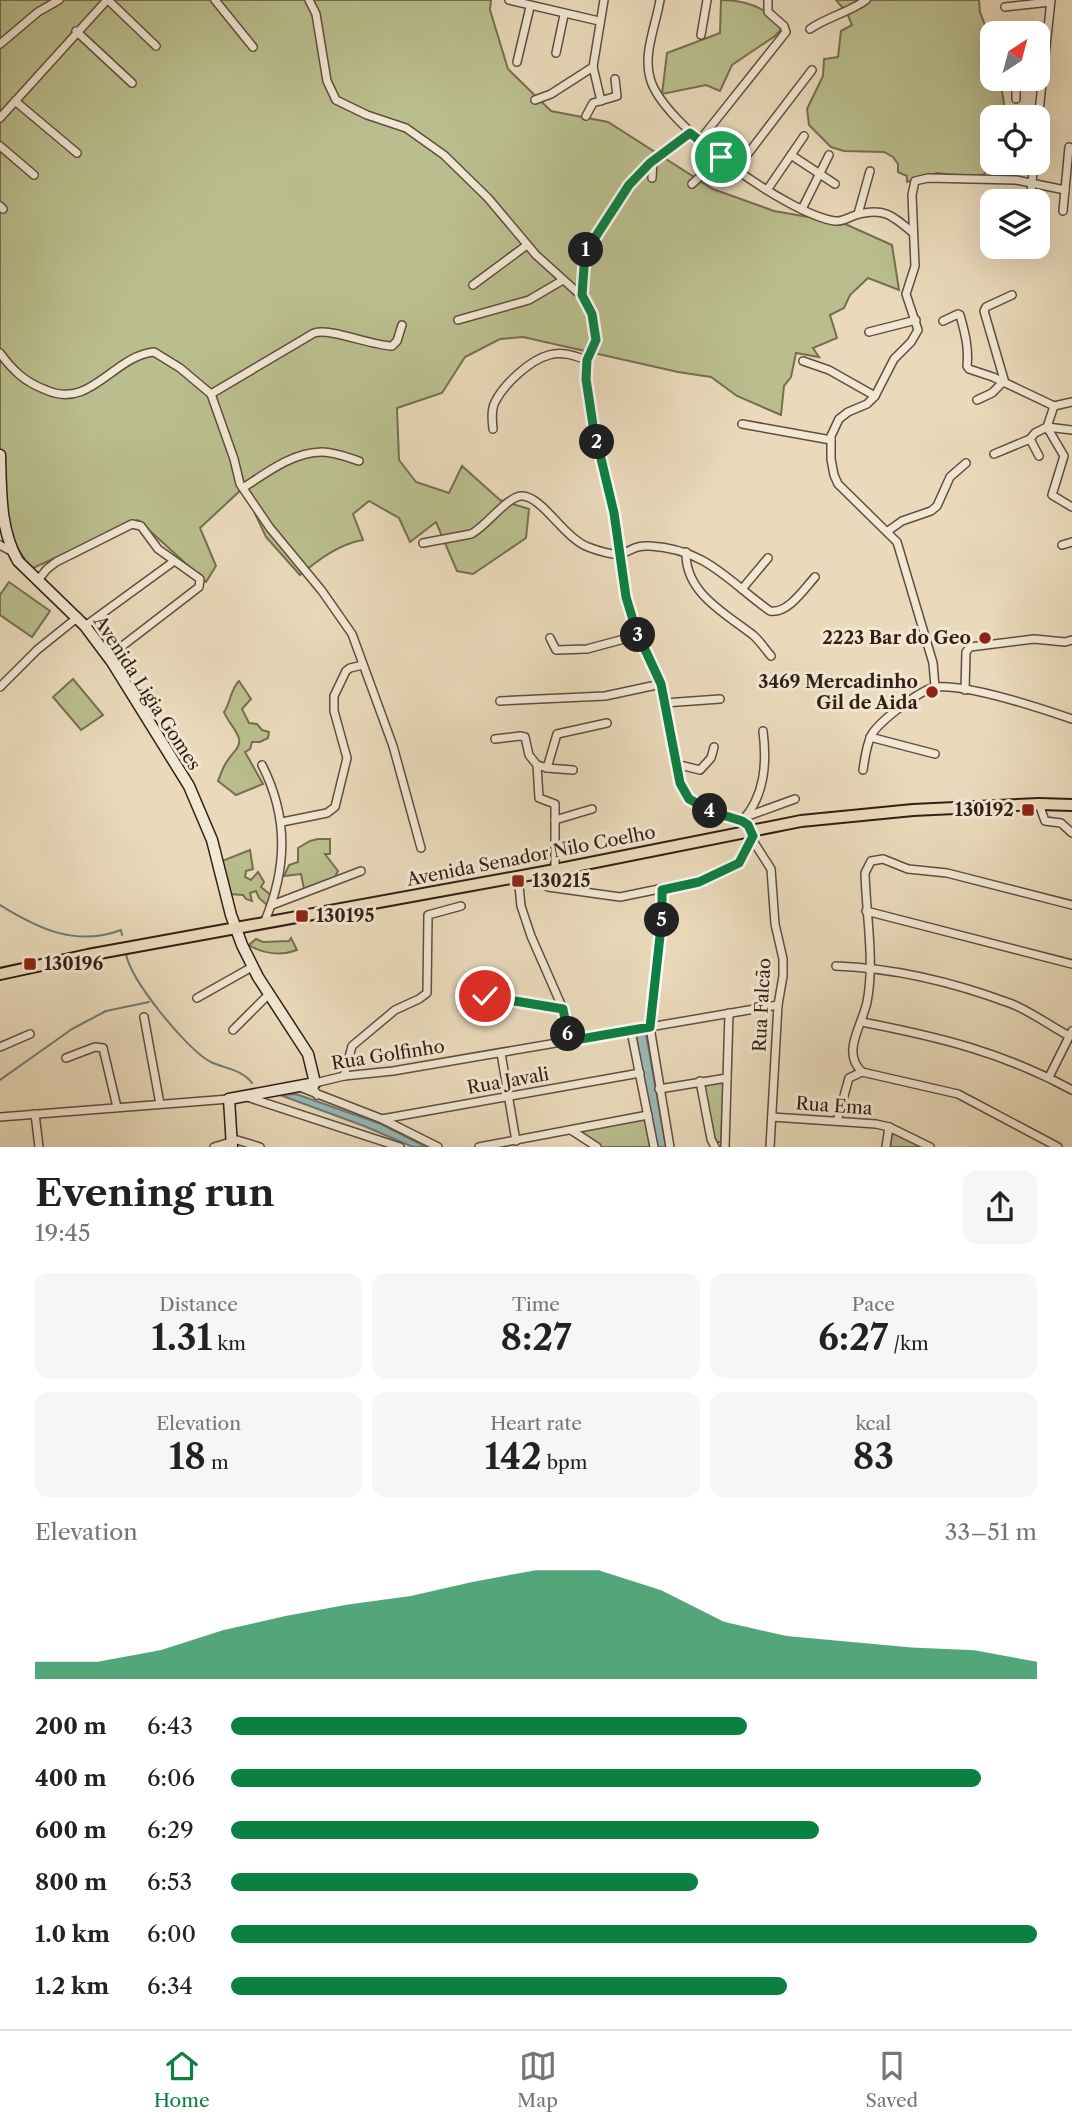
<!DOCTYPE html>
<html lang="en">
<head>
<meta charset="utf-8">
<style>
	body { margin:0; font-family:"Libre Caslon Text",serif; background:#f6f6f6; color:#222; height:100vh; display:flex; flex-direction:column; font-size:26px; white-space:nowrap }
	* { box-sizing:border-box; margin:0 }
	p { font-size:23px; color:#767676 }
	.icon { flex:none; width:38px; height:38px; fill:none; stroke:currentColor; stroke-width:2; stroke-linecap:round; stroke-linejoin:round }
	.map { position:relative; height:1147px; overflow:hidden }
	.panel { display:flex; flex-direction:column; background:#fff; flex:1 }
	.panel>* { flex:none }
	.needle { width:46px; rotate:36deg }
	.controls { position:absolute; left:980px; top:21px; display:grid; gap:14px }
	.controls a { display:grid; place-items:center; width:70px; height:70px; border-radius:14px; background:#fff; box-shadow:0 7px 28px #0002; font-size:35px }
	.pin { position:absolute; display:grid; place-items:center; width:60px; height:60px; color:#fff; margin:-30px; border:4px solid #fff; border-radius:50%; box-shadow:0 2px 7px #0007 }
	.km { position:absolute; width:35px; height:35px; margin:-18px; border-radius:50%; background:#222; color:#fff; font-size:19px; line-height:35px; text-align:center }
	.round { display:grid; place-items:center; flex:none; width:74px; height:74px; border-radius:14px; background:#f6f6f6 }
	.overview { display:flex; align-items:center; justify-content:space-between; height:119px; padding:0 35px }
	h1 { font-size:38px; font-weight:800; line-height:52px }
	.metrics { display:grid; grid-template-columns:repeat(3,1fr); gap:10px; height:119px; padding:7px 35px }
	.metrics div { display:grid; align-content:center; border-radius:14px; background:#f6f6f6; text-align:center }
	.metrics b { font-size:35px; font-weight:800 }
	.metrics small { font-size:19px; font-weight:400 }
	.metrics p { font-size:19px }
	.chart { height:196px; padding:14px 35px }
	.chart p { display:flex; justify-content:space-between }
	.chart svg { width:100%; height:126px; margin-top:7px; fill:#0b8043; opacity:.7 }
	ul { padding:0 35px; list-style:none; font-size:23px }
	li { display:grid; grid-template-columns:112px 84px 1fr; align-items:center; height:52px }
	li i { height:18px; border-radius:9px; background:#0b8043 }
	.dock { display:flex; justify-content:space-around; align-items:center; height:98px; border-top:2px solid #e0e0e0; background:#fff; font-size:19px; color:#767676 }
	.dock a { display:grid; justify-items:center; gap:4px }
	.dock .selected { color:#0b8043 }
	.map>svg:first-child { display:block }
</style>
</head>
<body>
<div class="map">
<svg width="1072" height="1147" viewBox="0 0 1072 1147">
	<rect width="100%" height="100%" fill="#eadabb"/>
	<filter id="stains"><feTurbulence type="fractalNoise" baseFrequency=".00286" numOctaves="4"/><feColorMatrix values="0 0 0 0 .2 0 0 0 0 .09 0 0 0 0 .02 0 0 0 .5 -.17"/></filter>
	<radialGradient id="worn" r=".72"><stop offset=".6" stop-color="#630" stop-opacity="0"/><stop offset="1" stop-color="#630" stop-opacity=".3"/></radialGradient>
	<!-- green -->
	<g fill="#babe8e" stroke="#766e51" stroke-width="2">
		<path d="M 0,0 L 491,0 L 490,10 L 508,69 L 551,111 L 608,122 L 713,189 L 774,211 L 843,223 L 892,245 L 899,290 L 868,278 L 850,295 L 844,308 L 830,315 L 837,338 L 813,348 L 819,357 L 796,353 L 791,377 L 784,386 L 781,415 L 737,396 L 711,377 L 678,372 L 523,337 L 500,339 L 465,357 L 442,393 L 397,408 L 399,460 L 416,482 L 449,493 L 462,466 L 500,500 L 529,509 L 526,538 L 473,574 L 457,571 L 436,522 L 410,542 L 399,518 L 369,501 L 353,514 L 363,540 C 339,544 318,560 300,575 L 266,537 L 243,488 L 200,528 L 216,566 L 206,582 L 138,520 L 31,569 L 0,521 Z"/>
		<path d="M 721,0 C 747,0 765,8 784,26 L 775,36 L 732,65 L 720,91 L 706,85 L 662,94 L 667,53 L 720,33 Z"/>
		<polygon points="836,0 979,0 980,12 992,44 992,79 1000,79 1004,84 1002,91 1006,117 992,117 992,158 988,158 985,174 971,177 937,173 907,182 907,176 898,172 898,164 893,157 884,152 844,151 831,147 809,125 807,109 823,76 824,59 838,57 841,31 852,25 847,13"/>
		<polygon points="9,582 50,611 32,637 0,615 0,595"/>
		<polygon points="73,679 103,715 81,730 53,697"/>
		<path d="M 239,681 L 251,699 L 242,709 L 249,723 L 257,724 L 262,730 L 269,732 L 268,738 L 260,742 L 252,742 L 250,749 L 245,752 L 263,784 L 236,795 L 218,781 C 221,774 223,766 228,760 C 232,753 243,746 238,736 C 235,728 228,722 224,712 C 231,702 230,690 239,681 Z"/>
		<polygon points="318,839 330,839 330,854 325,854 338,871 335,877 304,889 301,874 284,876 289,865 298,862 298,848 310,841"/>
		<polygon points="250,850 253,869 246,871 245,877 251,880 258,872 264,882 261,887 272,896 267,905 259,898 256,891 250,893 252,901 246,899 243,895 230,894 222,861"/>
		<path d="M 291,938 L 297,950 C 281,956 263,954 249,945 L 256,939 L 263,942 L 289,941 Z"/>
		<polygon points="724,1081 721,1142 715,1142 704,1084"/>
		<polygon points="645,1118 650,1147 599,1147 577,1132"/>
		<polygon points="892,1131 925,1147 890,1147"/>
	</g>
	<!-- water -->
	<g fill="#99b9b7" stroke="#707b76" stroke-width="2">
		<polygon points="644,1023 666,1147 656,1147 634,1025"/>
		<polygon points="296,1094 381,1124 426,1147 413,1147 364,1126 280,1095"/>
	</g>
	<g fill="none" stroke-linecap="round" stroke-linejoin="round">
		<!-- stream -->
		<g stroke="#707b76" stroke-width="2">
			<path d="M 0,905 C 39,929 76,947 121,930 L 122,935"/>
			<path d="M 126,954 C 131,981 186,1048 209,1061 C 224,1069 242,1069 252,1083"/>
			<polyline points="0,1080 72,1029 106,1011 149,1002"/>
		</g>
		<!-- street casing -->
		<g stroke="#614d3e" stroke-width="10">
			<g id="street">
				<polyline points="108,0 156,46"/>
				<polyline points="215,0 253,47"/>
				<path d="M 309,0 L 316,14 L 327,81 L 336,100 L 367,115 L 406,128 L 444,155 L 488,198 L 536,255 L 586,300 L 592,314 L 596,340 L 585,370 L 589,402 L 614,513 L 626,597 L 636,630 L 661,684 L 679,783 C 694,817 724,807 748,825 L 755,844 L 771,869 L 775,924 L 783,959 L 783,976 L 778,1005 L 770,1147"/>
				<polyline points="509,0 599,21"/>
				<path d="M 660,0 C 656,25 643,53 650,78 C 662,125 788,214 835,221 C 843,222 849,217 856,215 C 883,207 892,215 912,232"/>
				<polyline points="1005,7 1050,2"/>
				<path d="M 810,29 C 827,17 850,12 866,0"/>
				<polyline points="76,31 132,83"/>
				<polyline points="701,35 707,0"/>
				<polyline points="0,44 38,12 59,0"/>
				<polyline points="556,53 564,15"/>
				<polyline points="517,62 530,7"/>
				<polyline points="1016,99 1016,79"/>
				<polyline points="535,100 551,94 593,67"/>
				<polyline points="15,101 77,153"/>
				<polyline points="601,101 593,67 604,0"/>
				<polyline points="586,116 593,103 617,96 615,79"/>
				<polyline points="0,118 107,0"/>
				<polyline points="1038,121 1051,0"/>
				<polyline points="700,140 786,32 784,26 768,12 768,0"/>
				<polyline points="0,146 34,175"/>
				<polyline points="791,155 835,184"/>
				<polyline points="737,168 812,70"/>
				<polyline points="652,178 653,160"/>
				<polyline points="692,184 721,157"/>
				<polyline points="767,190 804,136"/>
				<polyline points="1030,201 1034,163"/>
				<polyline points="0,206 3,209"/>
				<polyline points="802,209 829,155"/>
				<polyline points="1063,211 1069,147"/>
				<polyline points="858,214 870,171"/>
				<polyline points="473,285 527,245"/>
				<polyline points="582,295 585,253 603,223 629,185 650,163 690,133"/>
				<polyline points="458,320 529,300 563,280"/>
				<path d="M 943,321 L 958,314 L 960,315 C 965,333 969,348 967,366 L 969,369 L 993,377 L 1054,406"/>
				<polyline points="869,332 916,320"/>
				<path d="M 0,353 C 13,371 25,382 46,390 C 91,410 113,356 154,352 L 180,368 L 211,394 L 234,459 L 240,484 L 270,528 L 322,591 L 352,634 L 393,746 L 421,848"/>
				<polyline points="803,361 829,370 875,396"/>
				<polyline points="1005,383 984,311 986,307 1012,295"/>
				<path d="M 211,394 L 314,333 C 331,328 369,345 392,346 L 397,341 L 402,325"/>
				<polyline points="977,400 992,393 1003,382"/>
				<polyline points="742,424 831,440"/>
				<path d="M 493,429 C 492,420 491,410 495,402 C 504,384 530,360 549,355 C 563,351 575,356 587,360"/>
				<polyline points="1072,430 1047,427 1064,456 1052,495 1072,507"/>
				<polyline points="1030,439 1039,456"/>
				<polyline points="994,454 1030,439 1035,433 1047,427 1054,406 1072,402"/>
				<path d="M 243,488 C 266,473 293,452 322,452 C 334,452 347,457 359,461"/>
				<polyline points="888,531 902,521 931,511 937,506 950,477 966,463"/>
				<path d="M 423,543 L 471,534 C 486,527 507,496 522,496 C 542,496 564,538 588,547 C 596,550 612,555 620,554 C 632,551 634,545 650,546 C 706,549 728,581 770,611 C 788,614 804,589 815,577"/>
				<polyline points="0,545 11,551"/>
				<polyline points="1062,545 1072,542"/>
				<path d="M 686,552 C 685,593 725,613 753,635 C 760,641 765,649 771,656"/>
				<polyline points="38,580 47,569 56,562 132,524 141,526 158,549 200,579 199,587 108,657"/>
				<polyline points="742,589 768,558"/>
				<polyline points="85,626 173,562"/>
				<polyline points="550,638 556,650 587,649 639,635"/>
				<polyline points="0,687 37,650 78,617"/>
				<polyline points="935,687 933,663 897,542 838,484 834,475 831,459 831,436 839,419 848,412 867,404 875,396 894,359 911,342 918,330 906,294 915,266 912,195 915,181 928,178 1016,180 1065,190"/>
				<polyline points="965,690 966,652 970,647 1034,639 1065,642 1072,640"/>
				<polyline points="500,701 605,696 661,684"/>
				<polyline points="664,703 720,699"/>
				<polyline points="870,737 935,754"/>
				<polyline points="495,739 520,736 525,737 529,755 537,765 539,798 555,804 555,870"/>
				<polyline points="676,764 700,770 711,758 714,747"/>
				<path d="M 262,765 C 289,818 287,869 264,923"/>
				<polyline points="537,765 547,768 557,734 607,723"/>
				<polyline points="547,768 573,770"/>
				<path d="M 863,770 C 865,758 866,745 872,734 C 880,721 921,689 936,687 C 968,684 1040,708 1072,719"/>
				<polyline points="1039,804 1045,821 1061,823 1072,833"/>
				<polyline points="748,816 795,799"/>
				<polyline points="555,820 592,809"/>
				<path d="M 742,821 C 765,796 767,763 763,731"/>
				<polyline points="282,822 327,813 335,807 347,758 334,711 334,696 346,671 350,668 363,665"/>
				<polyline points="539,872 541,882 548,887 620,897 708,879 715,873 741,861 753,836"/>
				<polyline points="518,876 521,906 531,936 563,1009 569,1041"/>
				<polyline points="662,889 662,918 650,1027 670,1147"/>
				<polyline points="272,905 361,871"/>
				<polyline points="866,911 1072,964"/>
				<path d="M 836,966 C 895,968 956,983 1012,1004 C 1032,1012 1050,1026 1069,1036"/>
				<polyline points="485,996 563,1009"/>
				<polyline points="197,998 252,967"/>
				<polyline points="144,1017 160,1104"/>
				<path d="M 862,1022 C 939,1037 1002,1052 1072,1090"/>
				<polyline points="233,1030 269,994"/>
				<polyline points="631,1031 654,1147"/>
				<polyline points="0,1047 30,1034"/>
				<polyline points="501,1053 516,1141"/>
				<polyline points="66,1058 95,1047 103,1048 117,1107"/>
				<path d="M 862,1072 C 841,1052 862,1026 867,1002 C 875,961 866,915 865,873 L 871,861 L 883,859 L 908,869 L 947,873 L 1072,905"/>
				<polyline points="862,1072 958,1094 1058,1147"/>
				<polyline points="344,1076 352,1046 395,1010 419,999 427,993 428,915 461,906"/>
				<polyline points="1049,1077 1072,1031"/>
				<polyline points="700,1081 711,1139 715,1147"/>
				<polyline points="297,1086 382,1119 438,1147"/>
				<polyline points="659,1089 727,1078"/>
				<polyline points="317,1095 314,1089 315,1083 344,1076 393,1071 778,1005"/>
				<polyline points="247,1097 400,1147"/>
				<polyline points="35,1114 39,1147"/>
				<polyline points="0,1117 229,1099"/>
				<polyline points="772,1117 876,1124 889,1127 930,1147"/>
				<polyline points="382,1119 640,1073"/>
				<polyline points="837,1121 849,1078 862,1072"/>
				<polyline points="571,1130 597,1147"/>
				<polyline points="214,1147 237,1140 260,1147"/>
				<polyline points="479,1147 648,1115"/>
				<polyline points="725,1147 729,1013"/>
				<polyline points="886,1147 889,1127"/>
			</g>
		</g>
		<!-- secondary casing -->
		<g stroke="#331e14" stroke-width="13">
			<path id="secondary" d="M 0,455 C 1,492 0,530 18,561 L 85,626 L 112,662 L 189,786 L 212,840 L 231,915 L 242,945 L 258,977 L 308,1054 L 315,1083 L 229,1099 L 232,1147"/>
		</g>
		<!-- primary casing -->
		<g stroke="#331e14" stroke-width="14">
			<polyline id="primary" points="0,974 88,955 555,870 801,821 913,810 1039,804 1072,805"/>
		</g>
		<!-- street -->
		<use href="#street" stroke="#f1e7d3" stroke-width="7"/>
		<!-- secondary -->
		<use href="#secondary" stroke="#f1e7d3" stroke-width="10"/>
		<!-- primary -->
		<use href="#primary" stroke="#eadabb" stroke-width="10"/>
	</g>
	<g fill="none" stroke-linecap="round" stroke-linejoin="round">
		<!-- route casing -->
		<g stroke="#fff" stroke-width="14">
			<polyline id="route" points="485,996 563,1009 569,1041 650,1027 662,918 662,890 699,882 739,863 753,836 748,825 742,821 713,812 689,799 680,783 661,684 636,630 626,597 614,513 593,425 586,379 587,360 596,340 592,314 582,295 585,253 629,185 650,163 690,133 721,157"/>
		</g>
		<!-- route -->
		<use href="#route" stroke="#0b8043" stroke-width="9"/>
	</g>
	<!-- markers -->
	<g fill="#8f2418" stroke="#f1e7d3" stroke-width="2.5">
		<circle cx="985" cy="638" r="7"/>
		<circle cx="932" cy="692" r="7"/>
		<rect x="1021" y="803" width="14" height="14" rx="3.5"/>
		<rect x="511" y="874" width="14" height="14" rx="3.5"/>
		<rect x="295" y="909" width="14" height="14" rx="3.5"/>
		<rect x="23" y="957" width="14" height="14" rx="3.5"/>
	</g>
	<g text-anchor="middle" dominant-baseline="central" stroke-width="6" stroke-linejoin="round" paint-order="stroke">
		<!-- poi labels -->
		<g font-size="18" font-weight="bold" fill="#331e14" stroke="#f1e7d3" text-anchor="end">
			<text x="971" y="638">2223 Bar do Geo</text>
			<text x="918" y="682">3469 Mercadinho<tspan x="918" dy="21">Gil de Aida</tspan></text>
			<text x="1014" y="810">130192</text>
			<text x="532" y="881" text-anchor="start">130215</text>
			<text x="316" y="916" text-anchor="start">130195</text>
			<text x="44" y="964" text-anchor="start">130196</text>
		</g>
		<!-- street labels -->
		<g font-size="18" fill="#331e14" stroke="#f1e7d3">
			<text transform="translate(147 693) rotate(57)">Avenida Ligia Gomes</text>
			<text transform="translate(531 856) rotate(-11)">Avenida Senador Nilo Coelho</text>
			<text transform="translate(762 1005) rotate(-87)">Rua Falcão</text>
			<text transform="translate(388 1055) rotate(-9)">Rua Golfinho</text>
			<text transform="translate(508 1081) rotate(-10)">Rua Javali</text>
			<text transform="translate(834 1106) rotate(4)">Rua Ema</text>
		</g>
	</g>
	<rect width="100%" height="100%" filter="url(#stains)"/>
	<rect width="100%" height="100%" fill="url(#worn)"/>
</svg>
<div class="controls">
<a><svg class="needle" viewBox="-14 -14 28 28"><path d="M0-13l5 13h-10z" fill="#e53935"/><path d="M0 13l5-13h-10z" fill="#767676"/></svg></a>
<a><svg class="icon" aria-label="locate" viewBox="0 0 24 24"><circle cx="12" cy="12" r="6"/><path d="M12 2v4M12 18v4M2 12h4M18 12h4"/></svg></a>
<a><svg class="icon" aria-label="layers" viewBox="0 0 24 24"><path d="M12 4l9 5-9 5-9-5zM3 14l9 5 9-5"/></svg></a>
</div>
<div class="pin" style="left:721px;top:157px;background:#1e9e55"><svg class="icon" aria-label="arrive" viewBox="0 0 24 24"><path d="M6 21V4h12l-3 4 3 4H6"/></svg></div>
<div class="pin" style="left:485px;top:996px;background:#d93025"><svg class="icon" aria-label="check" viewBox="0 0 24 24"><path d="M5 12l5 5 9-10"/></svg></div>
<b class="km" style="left:586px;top:250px">1</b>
<b class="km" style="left:597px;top:442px">2</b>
<b class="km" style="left:638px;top:635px">3</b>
<b class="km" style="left:710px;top:811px">4</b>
<b class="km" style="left:662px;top:920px">5</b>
<b class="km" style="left:568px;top:1034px">6</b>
</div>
<section class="panel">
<div class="overview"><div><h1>Evening run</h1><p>19:45</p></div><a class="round"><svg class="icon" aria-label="share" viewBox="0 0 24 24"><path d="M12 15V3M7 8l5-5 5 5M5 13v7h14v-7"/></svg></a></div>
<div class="metrics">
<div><p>Distance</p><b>1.31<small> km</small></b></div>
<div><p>Time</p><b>8:27</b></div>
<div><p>Pace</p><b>6:27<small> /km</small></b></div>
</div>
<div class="metrics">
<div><p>Elevation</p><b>18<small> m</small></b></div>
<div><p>Heart rate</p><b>142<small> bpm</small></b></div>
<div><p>kcal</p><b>83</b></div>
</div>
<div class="chart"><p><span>Elevation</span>33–51 m</p>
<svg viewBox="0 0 160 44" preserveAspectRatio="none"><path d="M0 44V38L10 38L20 34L30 27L40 22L50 18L60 15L70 10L80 6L90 6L100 13L110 24L120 29L130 31L140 33L150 34L160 38V44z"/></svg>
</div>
<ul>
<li><b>200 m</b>6:43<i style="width:64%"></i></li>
<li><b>400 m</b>6:06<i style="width:93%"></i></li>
<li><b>600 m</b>6:29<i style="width:73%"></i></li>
<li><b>800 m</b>6:53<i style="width:58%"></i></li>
<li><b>1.0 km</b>6:00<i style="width:100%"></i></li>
<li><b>1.2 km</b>6:34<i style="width:69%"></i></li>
</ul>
</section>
<nav class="dock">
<a class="selected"><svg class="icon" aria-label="home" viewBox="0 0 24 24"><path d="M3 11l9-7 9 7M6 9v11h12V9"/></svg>Home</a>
<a><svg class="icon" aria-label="map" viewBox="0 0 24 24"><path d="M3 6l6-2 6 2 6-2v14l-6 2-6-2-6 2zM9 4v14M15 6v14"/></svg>Map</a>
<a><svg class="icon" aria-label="saved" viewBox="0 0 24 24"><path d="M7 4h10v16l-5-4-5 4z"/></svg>Saved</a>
</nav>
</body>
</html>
